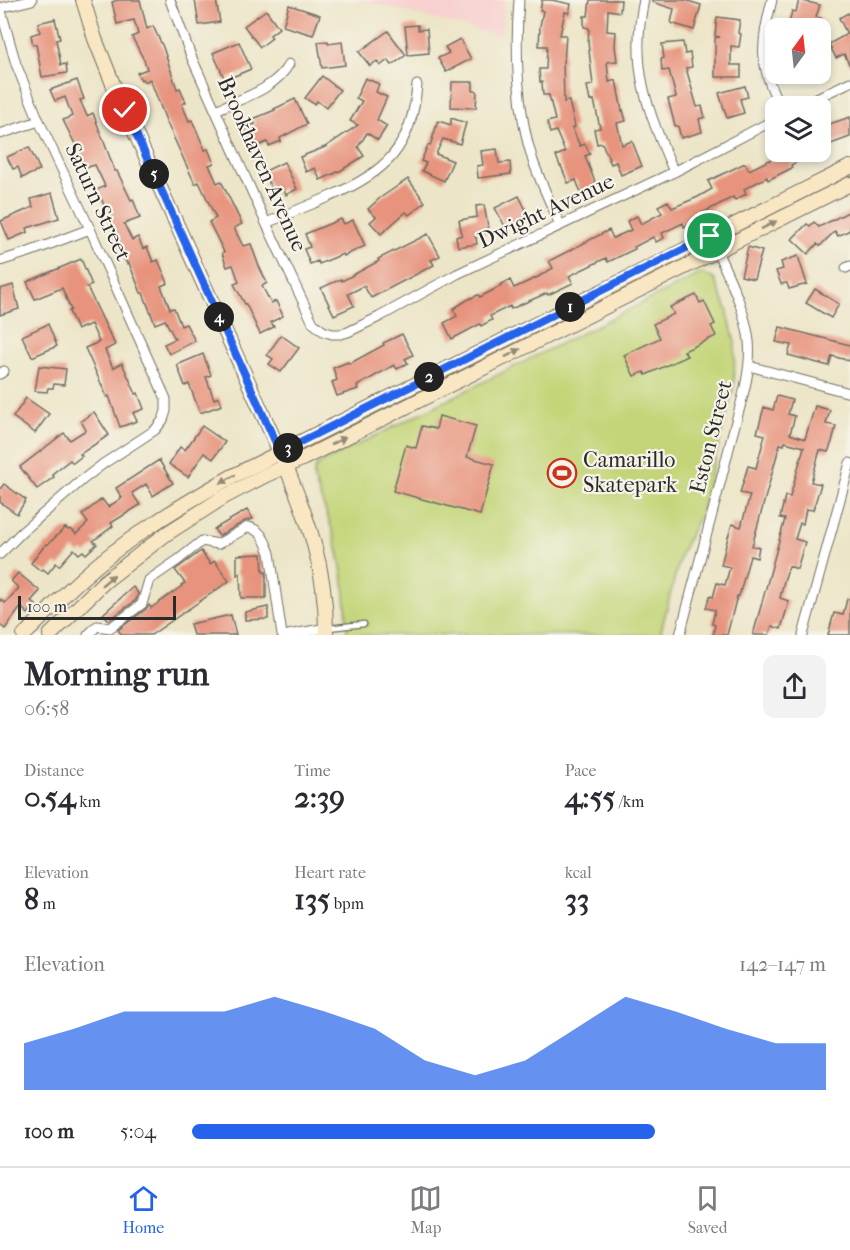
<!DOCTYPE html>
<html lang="en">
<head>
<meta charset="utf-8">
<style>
	body { margin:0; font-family:"IM FELL French Canon",serif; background:#f2f2f3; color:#2b2b33; height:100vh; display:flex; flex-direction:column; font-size:22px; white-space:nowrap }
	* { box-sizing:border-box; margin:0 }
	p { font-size:20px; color:#7c7c81 }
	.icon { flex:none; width:33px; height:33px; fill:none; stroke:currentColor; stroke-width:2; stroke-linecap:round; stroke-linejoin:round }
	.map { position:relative; height:635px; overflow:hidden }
	.side { display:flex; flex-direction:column; background:#fff; flex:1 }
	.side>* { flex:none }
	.needle { width:39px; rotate:15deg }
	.tools { position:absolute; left:765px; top:18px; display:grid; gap:12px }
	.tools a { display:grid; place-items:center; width:66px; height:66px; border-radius:12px; background:#fff; box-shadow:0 3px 9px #0003; font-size:30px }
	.scale { position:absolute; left:18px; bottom:15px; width:158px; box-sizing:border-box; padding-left:6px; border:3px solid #2b2b2b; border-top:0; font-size:16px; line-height:21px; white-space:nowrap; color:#2b2b2b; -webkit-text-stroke:4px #f7f3e8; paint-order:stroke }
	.pin { position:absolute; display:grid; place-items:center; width:51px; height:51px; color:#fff; margin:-26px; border:3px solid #fff; border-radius:50%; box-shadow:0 2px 6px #0007 }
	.km { position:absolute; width:30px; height:30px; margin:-15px; border-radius:50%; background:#222; color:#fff; font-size:16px; line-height:30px; text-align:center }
	.round { display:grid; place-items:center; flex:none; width:63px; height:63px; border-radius:12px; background:#f2f2f3 }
	.headline { display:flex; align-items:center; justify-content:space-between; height:102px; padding:0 24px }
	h1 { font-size:33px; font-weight:800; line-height:45px }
	.metrics { display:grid; grid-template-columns:repeat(3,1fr); gap:9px; height:102px; padding:6px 24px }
	.metrics div { display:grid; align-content:center }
	.metrics b { font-size:30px; font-weight:800 }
	.metrics small { font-size:16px; font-weight:400 }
	.metrics p { font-size:16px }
	.chart { height:168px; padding:12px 24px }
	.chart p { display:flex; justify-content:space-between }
	.chart svg { width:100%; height:108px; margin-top:6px; fill:#2563eb; opacity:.7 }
	ul { padding:0 24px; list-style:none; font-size:20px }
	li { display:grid; grid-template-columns:96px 72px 1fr; align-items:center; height:45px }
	li i { height:15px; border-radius:8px; background:#2563eb }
	.dock { display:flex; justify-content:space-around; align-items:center; height:84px; border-top:2px solid #e1e1e2; background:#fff; font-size:16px; color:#7c7c81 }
	.dock a { display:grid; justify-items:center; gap:3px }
	.dock .current { color:#2563eb }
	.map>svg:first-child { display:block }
</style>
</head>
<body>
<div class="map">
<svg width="850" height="635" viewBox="0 0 850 635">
	<rect width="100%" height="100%" fill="#f7f3e8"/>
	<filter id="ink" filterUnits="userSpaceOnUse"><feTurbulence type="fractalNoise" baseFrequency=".0167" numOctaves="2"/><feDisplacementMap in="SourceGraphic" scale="12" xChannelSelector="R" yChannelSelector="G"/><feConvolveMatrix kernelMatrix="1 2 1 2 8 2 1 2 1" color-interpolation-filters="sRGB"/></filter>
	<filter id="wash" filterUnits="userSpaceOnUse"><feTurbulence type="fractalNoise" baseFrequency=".008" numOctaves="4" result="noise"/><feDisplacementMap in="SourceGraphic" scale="24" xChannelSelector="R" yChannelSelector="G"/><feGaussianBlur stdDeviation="1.35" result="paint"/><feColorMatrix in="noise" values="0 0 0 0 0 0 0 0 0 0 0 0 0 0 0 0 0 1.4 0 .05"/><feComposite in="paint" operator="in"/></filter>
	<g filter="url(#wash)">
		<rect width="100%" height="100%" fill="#ece5c7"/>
		<!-- built -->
		<polygon fill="#f7d0cf" points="362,0 505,0 500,37 498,36"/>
		<!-- green -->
		<path fill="#c3d578" stroke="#778052" stroke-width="1.5" d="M 702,273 L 714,279 L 727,309 L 735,343 L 734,386 L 700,515 L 681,553 L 660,635 L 347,635 C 347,602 343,568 334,537 C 329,517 320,498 314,479 C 313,470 315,467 323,462 Z"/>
		<g id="blocks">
			<!-- building -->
			<g fill="#e7937d">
				<polygon points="118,0 140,0 147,29 153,26 163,47 177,89 180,88 186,102 182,104 189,121 192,120 205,150 208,149 214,163 209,165 217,183 221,181 242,224 234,228 243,246 251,244 258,264 267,283 262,286 271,303 276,301 283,316 271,322 274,327 260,334 246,304 245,304 234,284 239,282 233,265 227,267 222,253 224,252 209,222 216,218 199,182 195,184 167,123 150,79 145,82 143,79 141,80 137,73 147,69 144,60 132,37 138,34 134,20 117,24 112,2"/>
				<polygon points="195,0 216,0 220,22 199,25"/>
				<polygon points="542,0 551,0 571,4 569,13 565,12 560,35 566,35 564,62 563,61 564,102 569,101 575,127 572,128 580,146 585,144 590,154 585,156 597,187 581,193 576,180 568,183 561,166 560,166 556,156 565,152 556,131 550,133 547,122 555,120 549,95 543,95 542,82 540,82 539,69 546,69 547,46 539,46 540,26 543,11 540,10"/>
				<polygon points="590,0 621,0 620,12 608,10 607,31 616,32 615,46 617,61 607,62 609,82 616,80 622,111 623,110 626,121 617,123 622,145 632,141 642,166 621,175 616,162 611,164 602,143 597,144 594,129 600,128 594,100 590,101 587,86 593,85 588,42 589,28 584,27 584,16 588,16"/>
				<polygon points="652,0 685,0 701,5 694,30 671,23 674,9 652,2"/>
				<polygon points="799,0 820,5 816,17 821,18 818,28 807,28 789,24 792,11 796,12"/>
				<polygon points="289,5 320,15 313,35 283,26"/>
				<polygon points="266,10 279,28 270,35 272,38 260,47 244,26"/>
				<polygon points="848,13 850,18 850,66 844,54 836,58 829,44 847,34 839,18"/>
				<polygon points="717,17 740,20 738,33 741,34 739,47 731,46 731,65 741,65 741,77 715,77 715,38 720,37 715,36"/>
				<polygon points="55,19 60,39 56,40 61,65 66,64 67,73 42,77 36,44 33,45 31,35 40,32 38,23"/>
				<polygon points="418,25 418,30 427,29 429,53 408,55 405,26"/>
				<polygon points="388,31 406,55 392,65 388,60 380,66 377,61 370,66 359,52"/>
				<polygon points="460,39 471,59 446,72 438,58 449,53 445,47"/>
				<polygon points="328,41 328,44 342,42 345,65 322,68 318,42"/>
				<polygon points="239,42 251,69 225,80 213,53"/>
				<polygon points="683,42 685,54 690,53 692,67 686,68 697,107 702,106 705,117 699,119 702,132 681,138 678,126 675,126 668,99 676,97 669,70 662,71 661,59 664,58 662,44"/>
				<polygon points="322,76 340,90 326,108 317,101 314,104 305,98"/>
				<polygon points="365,78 379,84 376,92 387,97 377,120 387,126 378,140 367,133 358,147 364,156 340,171 320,180 315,168 306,172 300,157 325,147 358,125 350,121 362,101 356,98"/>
				<polygon points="77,80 84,99 80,100 87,116 93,113 115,171 117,171 131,200 133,199 140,218 124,224 132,240 138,237 143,249 147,247 153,262 158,260 168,283 161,286 170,309 174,308 181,326 186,324 195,341 169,354 164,344 175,339 165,320 155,324 143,293 141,293 129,263 127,264 117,242 102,200 100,201 95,191 105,186 95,165 85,168 75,142 74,142 63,120 72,116 65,97 55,101 50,90"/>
				<polygon points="452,82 473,82 473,91 477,91 476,108 451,107"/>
				<polygon points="745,86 748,97 740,99 744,113 727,118 719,93"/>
				<polygon points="295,99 307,124 280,138 281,141 269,146 267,142 253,148 244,129 255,124 253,119 275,110 274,109"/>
				<polygon points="850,117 850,137 820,148 820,127"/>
				<polygon points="451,118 466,123 460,144 443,139 436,154 453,161 444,181 422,171 426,163 421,161 428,145 430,146 438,121 451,125"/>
				<polygon points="29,147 40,170 22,178 18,167 13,169 7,157"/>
				<polygon points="497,149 499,163 510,162 511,174 478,178 477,166 483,165 481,151"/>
				<polygon points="771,152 815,152 791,165 792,168 768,180 767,177 744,189 746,194 735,200 733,197 693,218 695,222 684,227 683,223 662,233 664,238 656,242 653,237 634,247 635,249 608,262 606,258 569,276 573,283 548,295 547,293 511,309 510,306 490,316 492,320 481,326 480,324 452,339 444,323 457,316 453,309 467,300 478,295 480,297 501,286 500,285 510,280 514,288 538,277 553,268 549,261 609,230 613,238 631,230 627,221 637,216 641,224 662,213 658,206 668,201 672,208 698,197 712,189 708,181 745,163 749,170 774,158"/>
				<polygon points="284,162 297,189 286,195 283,188 274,193 263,172"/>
				<polygon points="408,179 425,202 409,215 406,212 381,234 370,222 376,217 368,209 380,198"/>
				<polygon points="52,193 59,218 27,228 28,232 9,240 1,221 33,207 31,199"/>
				<polygon points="519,196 529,216 506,228 495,208"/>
				<polygon points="484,205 489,232 475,234 477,244 458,247 456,237 462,235 459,220 477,217 476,206"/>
				<polygon points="850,211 850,230 838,236 835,231 820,246 817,244 808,254 792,239 807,224 810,226 814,222 819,227"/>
				<polygon points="341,219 344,224 353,220 365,246 344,256 343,254 319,264 318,261 310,264 304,249 310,247 305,234"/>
				<polygon points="428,234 440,256 431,260 434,265 371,298 364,286 348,294 354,306 334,315 321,288 341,279 342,281 379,261 378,259"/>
				<polygon points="748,247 762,251 754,279 741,276"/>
				<polygon points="798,256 807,284 789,289 787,283 781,284 776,271 783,269 781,262"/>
				<polygon points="81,259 92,285 87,287 115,345 105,350 113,368 122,363 136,394 138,393 144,409 133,413 137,421 120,427 109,396 107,397 85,348 99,342 91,324 77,330 69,311 71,310 62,288 35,299 27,282"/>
				<polygon points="13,285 19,309 0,315 0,289"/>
				<polygon points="815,289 839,304 831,318 806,303"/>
				<polygon points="696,295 700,303 704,301 715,324 711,326 716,336 684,351 687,356 646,375 644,372 634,376 624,355 660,338 653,324 674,314 670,307"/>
				<polygon points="48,324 57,346 32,357 22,336"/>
				<polygon points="780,327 850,345 850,361 832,356 829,366 788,355 791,345 776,342"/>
				<polygon points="402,334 413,355 405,359 408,363 397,369 394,365 357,386 358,389 337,396 332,382 337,380 333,368 348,362 349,364 384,345 383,343"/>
				<polygon points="281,335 299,348 281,372 269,364 273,359 267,355"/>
				<polygon points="203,354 211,375 206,377 214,399 219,397 222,405 200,413 189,384 185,386 177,365"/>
				<polygon points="39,366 66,369 64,385 54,384 53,388 48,388 47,392 35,391"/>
				<polygon points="777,396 792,400 788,414 795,416 790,434 805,439 815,406 830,410 826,424 836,426 832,442 828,452 820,450 811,482 821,484 813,510 806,509 803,524 800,523 795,539 805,542 797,569 789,566 784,581 780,598 789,601 781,629 772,626 769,635 753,635 785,519 780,518 785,496 790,497 804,447 785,442 784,445 780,444 752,546 759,547 757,558 750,556 739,596 737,596 727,635 713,635 715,625 712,624 715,610 706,608 710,596 713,597 717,583 725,585 730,567 721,565 727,541 732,524 741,527 750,495 740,493 748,466 756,468 765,435 757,433 760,422 764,407 773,410"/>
				<polygon points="26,398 49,414 35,433 13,417"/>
				<polygon points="94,412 109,435 80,454 82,456 73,463 70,460 52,474 54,477 37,489 20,467 64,433 70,440 86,430 81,421"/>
				<polygon points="439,416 476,426 467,457 494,464 480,515 393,491 406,445 416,448 422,426 436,429"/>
				<polygon points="202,426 225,442 213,459 204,453 188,477 169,464 180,447 185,450"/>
				<polygon points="159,460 173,483 153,496 146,484 132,493 140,505 111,523 113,526 93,541 97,544 86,554 83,551 79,554 74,549 59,566 56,563 48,573 43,569 41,571 31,563 46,544 47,545 65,528 69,530 71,529 76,534 88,523 82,515 102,499 108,507 122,498 116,488"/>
				<polygon points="4,484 26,500 17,514 0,502 0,489"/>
				<polygon points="247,510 253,519 245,521 219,536 214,529"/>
				<polygon points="201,551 210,564 215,561 229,581 151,635 122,635 118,630 146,609 149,605 151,608 182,586 181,585 185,583 175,570"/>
				<polygon points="262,554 263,572 266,572 266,598 241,598 240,573 237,575 237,555"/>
				<polygon points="18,573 40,591 31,601 36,605 28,614 21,607 5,629 0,625 0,599 5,603 19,588 11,581"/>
				<polygon points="133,587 138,593 136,600 109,620 103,614"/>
				<polygon points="847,599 850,599 850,635 828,635 834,613 843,615"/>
				<polygon points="268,607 268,619 245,620 245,612"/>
				<polygon points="231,615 236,635 193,635 190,624"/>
			</g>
		</g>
	</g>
	<g filter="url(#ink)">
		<use href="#blocks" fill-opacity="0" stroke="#6f6c62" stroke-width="1.5"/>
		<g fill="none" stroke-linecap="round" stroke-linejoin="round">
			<!-- service casing -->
			<g stroke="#6f6c62" stroke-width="7">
				<polyline id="service" points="328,628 364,624"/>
			</g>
			<!-- minor casing -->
			<g stroke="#6f6c62" stroke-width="11">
				<g id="minor">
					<polyline points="170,0 191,56 266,223 313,323 323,331 332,334 341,334 348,332 379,317 457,274 674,172 776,119"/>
					<path d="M 519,0 C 515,51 517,112 533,161 C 541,183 551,204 560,225"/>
					<path d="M 644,0 C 629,67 648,111 674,172"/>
					<path d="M 772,0 C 761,45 758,64 780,106"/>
					<polyline points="0,7 16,64 39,121 90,229 166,399 166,411 163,420 155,430 103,464 81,481 21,533 0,554"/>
					<polyline points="0,8 32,0"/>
					<polyline points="800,106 850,82"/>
					<path d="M 216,110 C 242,98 274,90 289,64"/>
					<polyline points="0,134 39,121"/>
					<path d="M 266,223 C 288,214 310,205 331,196 C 386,172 412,148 417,85"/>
					<polyline points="0,261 29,252 90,229"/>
					<polyline points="846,268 850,266"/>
					<polyline points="749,366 850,393"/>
					<polyline points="0,374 4,371"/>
					<path d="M 88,635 L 97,626 L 110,628 L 142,604 L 149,580 L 178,560 L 202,541 L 218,544 L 248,527 C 262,530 265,541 270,553 L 282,635"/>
					<polyline points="288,635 327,628"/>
					<path d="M 680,635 C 697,569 716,502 732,436 C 740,405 752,373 749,341 C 745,309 730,280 717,251"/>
					<polyline points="803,635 850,463"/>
				</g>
			</g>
			<!-- secondary casing -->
			<g stroke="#6f6c62" stroke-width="16">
				<g id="secondary">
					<path d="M 83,0 L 95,39 L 113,84 L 280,452 C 306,514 327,566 326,635"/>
					<path d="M 24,635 C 43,617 61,597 80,580 C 125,539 178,507 231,477 L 850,167"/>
					<polyline points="50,635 104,582 166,534 224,497 266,475 304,458 850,184"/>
				</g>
			</g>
			<!-- service -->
			<use href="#service" stroke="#fff" stroke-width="4.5"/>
			<!-- minor -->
			<use href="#minor" stroke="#fff" stroke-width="9"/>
			<!-- secondary -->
			<use href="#secondary" stroke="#f9e7c3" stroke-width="14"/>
		</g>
		<!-- one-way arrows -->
		<defs><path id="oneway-solid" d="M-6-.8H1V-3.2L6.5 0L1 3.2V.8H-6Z" transform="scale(1.5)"/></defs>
		<g fill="#928977">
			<use href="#oneway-solid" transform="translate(769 225) rotate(-27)"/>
			<use href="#oneway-solid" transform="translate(513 353) rotate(-27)"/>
			<use href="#oneway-solid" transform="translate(338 441) rotate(-27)"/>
			<use href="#oneway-solid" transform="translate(228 479) rotate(151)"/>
			<use href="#oneway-solid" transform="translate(108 580) rotate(-40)"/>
		</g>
	</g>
	<g fill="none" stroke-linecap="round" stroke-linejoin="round" filter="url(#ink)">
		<!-- route casing -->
		<g stroke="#fff" stroke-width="12">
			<polyline id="route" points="125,110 280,452 710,236"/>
		</g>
		<!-- route -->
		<use href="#route" stroke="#2563eb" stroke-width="8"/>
	</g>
	<!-- icons -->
	<defs>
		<g id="stadium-ring" transform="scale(1.5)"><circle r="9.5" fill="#f7f3e8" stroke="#c8321e" stroke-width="1.5"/><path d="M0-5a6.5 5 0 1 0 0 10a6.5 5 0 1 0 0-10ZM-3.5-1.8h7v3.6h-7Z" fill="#c8321e"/></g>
	</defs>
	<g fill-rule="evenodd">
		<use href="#stadium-ring" x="562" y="473"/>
	</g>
	<g text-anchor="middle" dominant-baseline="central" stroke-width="4.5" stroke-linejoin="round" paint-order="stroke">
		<!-- street labels -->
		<g font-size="22" fill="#2b2b2b" stroke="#f7f3e8">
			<text transform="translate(262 164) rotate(66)">Brookhaven Avenue</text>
			<text transform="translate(98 202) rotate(65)">Saturn Street</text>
			<text transform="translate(546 211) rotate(-25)">Dwight Avenue</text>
			<text transform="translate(711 437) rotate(-76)">Eston Street</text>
		</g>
		<!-- poi labels -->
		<g font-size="22" fill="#2b2b2b" stroke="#f7f3e8" text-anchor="start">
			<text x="583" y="460">Camarillo<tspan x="583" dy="25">Skatepark</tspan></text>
		</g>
	</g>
</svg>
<div class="tools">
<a><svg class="needle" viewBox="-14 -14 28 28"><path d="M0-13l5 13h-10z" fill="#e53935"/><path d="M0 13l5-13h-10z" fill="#7c7c81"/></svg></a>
<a><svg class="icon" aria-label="layers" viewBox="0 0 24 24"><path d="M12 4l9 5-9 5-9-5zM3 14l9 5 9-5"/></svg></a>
</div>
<div class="scale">100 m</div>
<div class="pin" style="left:710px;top:236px;background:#1e9e55"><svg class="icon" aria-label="arrive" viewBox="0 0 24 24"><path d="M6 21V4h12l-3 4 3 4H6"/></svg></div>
<div class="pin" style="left:125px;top:110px;background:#d93025"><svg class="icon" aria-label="check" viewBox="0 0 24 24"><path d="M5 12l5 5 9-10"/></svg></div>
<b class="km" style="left:570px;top:307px">1</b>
<b class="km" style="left:429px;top:377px">2</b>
<b class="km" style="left:288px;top:448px">3</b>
<b class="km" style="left:219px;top:317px">4</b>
<b class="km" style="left:154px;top:174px">5</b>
</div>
<section class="side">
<div class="headline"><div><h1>Morning run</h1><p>06:58</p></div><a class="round"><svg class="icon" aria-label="share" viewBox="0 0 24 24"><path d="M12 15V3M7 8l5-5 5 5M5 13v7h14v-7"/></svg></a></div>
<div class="metrics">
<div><p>Distance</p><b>0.54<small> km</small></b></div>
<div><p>Time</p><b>2:39</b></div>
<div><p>Pace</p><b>4:55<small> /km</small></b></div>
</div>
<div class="metrics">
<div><p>Elevation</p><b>8<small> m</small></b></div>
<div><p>Heart rate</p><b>135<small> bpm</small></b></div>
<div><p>kcal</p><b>33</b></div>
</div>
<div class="chart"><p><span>Elevation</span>142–147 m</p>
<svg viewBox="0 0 160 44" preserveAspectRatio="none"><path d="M0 44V25L10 19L20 12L30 12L40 12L50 6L60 12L70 19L80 32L90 38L100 32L110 19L120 6L130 12L140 19L150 25L160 25V44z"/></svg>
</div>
<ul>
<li><b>100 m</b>5:04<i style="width:73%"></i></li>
</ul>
</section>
<nav class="dock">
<a class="current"><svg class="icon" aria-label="home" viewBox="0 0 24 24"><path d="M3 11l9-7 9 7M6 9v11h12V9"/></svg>Home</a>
<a><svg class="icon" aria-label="map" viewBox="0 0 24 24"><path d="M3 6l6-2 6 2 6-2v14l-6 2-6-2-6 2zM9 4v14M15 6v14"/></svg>Map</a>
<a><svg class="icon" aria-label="saved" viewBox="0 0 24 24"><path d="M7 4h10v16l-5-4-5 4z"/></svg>Saved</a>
</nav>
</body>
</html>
